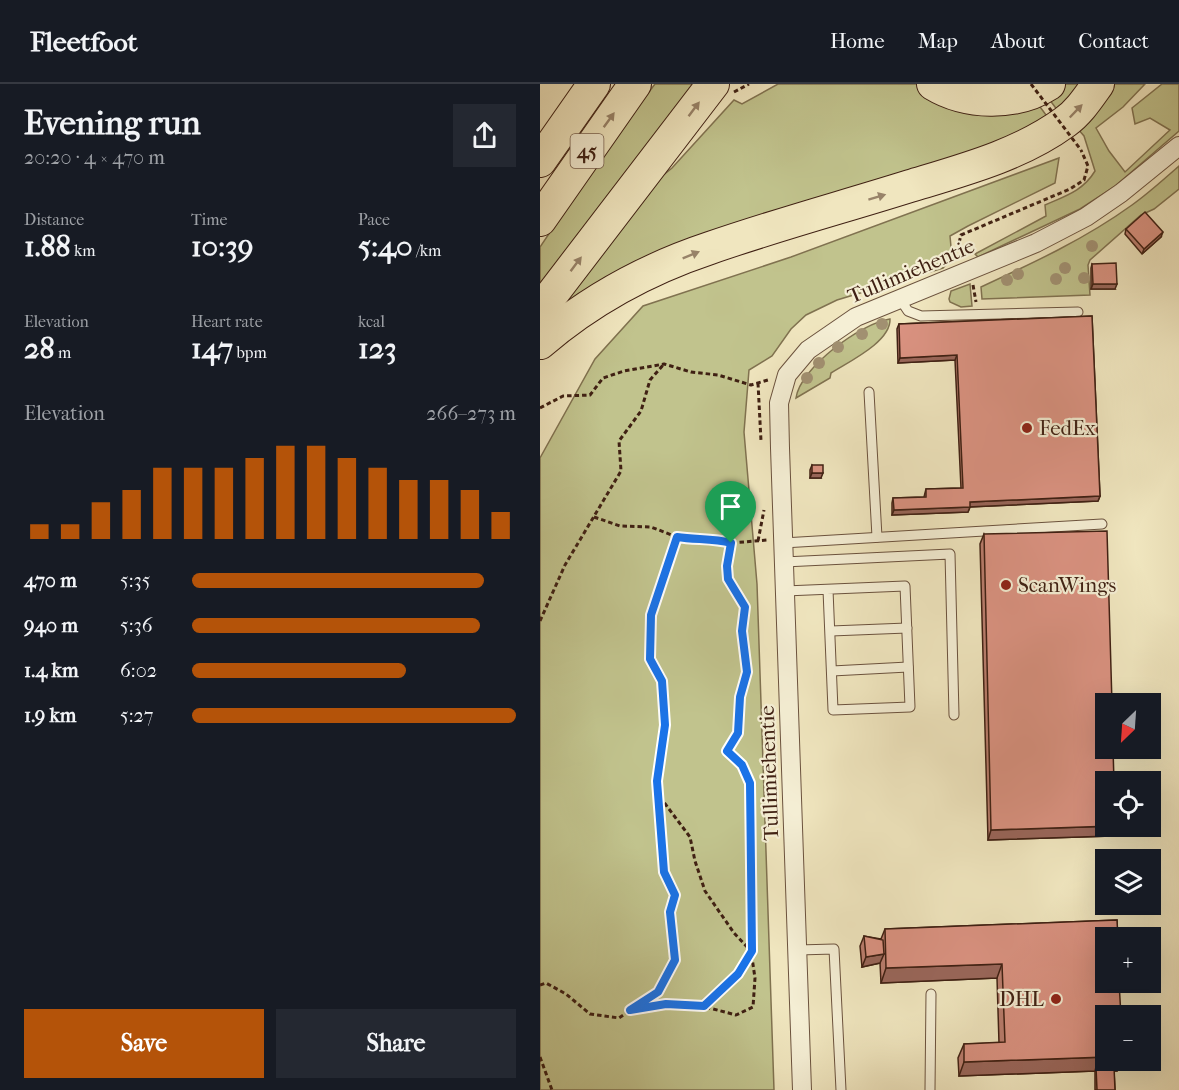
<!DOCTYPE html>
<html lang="en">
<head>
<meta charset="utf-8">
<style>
	body { margin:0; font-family:"IM FELL French Canon",serif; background:#242831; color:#f1f3f6; height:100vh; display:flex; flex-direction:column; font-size:22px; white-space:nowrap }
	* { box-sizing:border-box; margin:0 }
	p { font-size:20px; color:#9ea1a6 }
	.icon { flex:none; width:33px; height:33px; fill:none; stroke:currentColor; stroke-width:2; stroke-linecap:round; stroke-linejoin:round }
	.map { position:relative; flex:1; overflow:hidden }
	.panel { display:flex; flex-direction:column; background:#171b24; width:540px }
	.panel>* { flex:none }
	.needle { width:39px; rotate:205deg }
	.controls { position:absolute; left:555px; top:609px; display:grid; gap:12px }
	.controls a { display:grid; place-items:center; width:66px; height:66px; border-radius:0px; background:#171b24; box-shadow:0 6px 24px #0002; font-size:30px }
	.pin { position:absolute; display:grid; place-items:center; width:51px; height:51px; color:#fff; margin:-62px -26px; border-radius:50% 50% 50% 0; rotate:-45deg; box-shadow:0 0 6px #0007 }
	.pin .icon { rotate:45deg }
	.round { display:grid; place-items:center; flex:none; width:63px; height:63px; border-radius:0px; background:#242831 }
	.overview { display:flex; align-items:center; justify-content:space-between; height:102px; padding:0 24px }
	h1 { font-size:33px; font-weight:700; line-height:45px }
	.stats { display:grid; grid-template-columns:repeat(3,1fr); gap:9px; height:102px; padding:6px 24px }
	.stats div { display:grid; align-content:center }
	.stats b { font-size:30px; font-weight:700 }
	.stats small { font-size:16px; font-weight:400 }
	.stats p { font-size:16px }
	.chart { height:168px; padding:12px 24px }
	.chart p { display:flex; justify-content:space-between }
	.chart svg { width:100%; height:108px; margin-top:6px; stroke:#b45309; stroke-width:6 }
	.primary-button { display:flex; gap:12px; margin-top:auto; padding:12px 24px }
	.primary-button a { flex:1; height:69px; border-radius:0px; background:#b45309; color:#fff; font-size:24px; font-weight:700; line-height:69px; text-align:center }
	.primary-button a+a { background:#242831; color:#f1f3f6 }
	ul { padding:0 24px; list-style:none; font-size:20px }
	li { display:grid; grid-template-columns:96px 72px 1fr; align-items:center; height:45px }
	li i { height:15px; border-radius:8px; background:#b45309 }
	header { display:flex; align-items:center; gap:36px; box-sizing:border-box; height:84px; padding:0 30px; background:#171b24; border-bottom:2px solid #363941 }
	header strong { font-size:28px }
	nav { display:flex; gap:33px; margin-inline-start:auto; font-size:21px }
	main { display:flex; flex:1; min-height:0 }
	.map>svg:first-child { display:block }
</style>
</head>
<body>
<header>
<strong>Fleetfoot</strong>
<nav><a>Home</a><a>Map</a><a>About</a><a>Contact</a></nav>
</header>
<main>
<section class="panel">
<div class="overview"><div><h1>Evening run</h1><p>20:20 · 4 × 470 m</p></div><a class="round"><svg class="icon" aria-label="share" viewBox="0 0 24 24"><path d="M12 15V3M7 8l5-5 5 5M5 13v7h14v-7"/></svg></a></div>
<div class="stats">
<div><p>Distance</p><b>1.88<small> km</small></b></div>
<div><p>Time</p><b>10:39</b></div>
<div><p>Pace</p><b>5:40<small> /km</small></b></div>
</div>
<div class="stats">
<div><p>Elevation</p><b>28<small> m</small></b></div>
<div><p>Heart rate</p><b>147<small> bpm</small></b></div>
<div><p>kcal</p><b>123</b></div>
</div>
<div class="chart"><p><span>Elevation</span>266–273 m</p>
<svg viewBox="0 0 160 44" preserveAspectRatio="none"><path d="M5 44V38M15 44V38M25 44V29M35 44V24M45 44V15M55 44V15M65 44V15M75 44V11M85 44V6M95 44V6M105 44V11M115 44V15M125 44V20M135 44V20M145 44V24M155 44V33"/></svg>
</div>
<ul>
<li><b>470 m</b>5:35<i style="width:90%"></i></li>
<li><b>940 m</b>5:36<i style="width:89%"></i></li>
<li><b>1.4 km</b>6:02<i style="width:66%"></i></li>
<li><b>1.9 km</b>5:27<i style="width:100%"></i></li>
</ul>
<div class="primary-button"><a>Save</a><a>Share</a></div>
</section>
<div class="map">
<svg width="639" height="1006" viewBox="0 0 639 1006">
	<rect width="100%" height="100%" fill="#f0e6bf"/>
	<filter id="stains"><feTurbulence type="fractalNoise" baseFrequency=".00333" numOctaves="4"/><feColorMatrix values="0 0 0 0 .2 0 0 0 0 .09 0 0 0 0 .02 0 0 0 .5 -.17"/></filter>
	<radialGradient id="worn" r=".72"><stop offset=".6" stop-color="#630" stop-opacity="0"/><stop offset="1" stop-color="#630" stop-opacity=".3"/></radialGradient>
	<!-- green -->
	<g fill="#c1c38d" stroke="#807250" stroke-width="1.5">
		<polygon points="115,0 163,0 0,211 0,163 70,59"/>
		<polygon points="238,0 376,0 396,13 495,16 509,35 489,47 0,240 105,106 132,84 194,16 202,20"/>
		<polygon points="522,0 543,0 518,27 506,11"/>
		<path d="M 572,0 L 605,0 L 583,23 L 556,44 L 569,67 L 585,88 L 630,46 L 610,34 L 595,40 L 592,24 L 622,0 L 639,0 L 639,47 L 574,103 L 540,125 L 438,173 L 435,170 L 506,132 L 505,121 C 525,112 543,107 555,87 L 544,52 L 537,44 Z"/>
		<polygon points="519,74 515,99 428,142 410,152 412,174 403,184 297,216 266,231 251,245 232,272 209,286 204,348 217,500 234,1006 0,1006 0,374 55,275 103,222 251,173"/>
		<path d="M 639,82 L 639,105 L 614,125 L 601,131 L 550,176 L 548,181 L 550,211 L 442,215 L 441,203 C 493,179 545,155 592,121 C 609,109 624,95 639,82 Z"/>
		<polygon points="430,200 432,222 421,223 410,218 409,215 411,207"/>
		<path d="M 350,235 C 351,258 308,278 291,289 L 290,294 L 256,314 C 260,284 321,239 350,235 Z"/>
	</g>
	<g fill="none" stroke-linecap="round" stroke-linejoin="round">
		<!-- lane casing -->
		<g stroke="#6b523e" stroke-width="11">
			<g id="lane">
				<polyline points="360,215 368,227 381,232 538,228"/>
				<polyline points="329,308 337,453"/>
				<polyline points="243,459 562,440"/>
				<polyline points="244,478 410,470 414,631"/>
				<polyline points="245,507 365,502 370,623 293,626 288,506"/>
				<polyline points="291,547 367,544"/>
				<polyline points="292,587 368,583"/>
				<polyline points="258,866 294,865 301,1006"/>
				<polyline points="390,1006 391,910"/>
			</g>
		</g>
		<!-- street casing -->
		<g stroke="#6b523e" stroke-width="20">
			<polyline id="street" points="262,1006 240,364 239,319 247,291 268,266 316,233 496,159 546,133 581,109 639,62"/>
		</g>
		<!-- highway casing -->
		<g stroke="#3f2013" stroke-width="34">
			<g id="highway">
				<path d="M 393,0 C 426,20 475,22 509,0"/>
				<polyline points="0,77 54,0"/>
				<polyline points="0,136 95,0"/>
				<polyline points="0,226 173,0"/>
				<path d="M 0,259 C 50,216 107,185 170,164 C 236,141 303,123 370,102 C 423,86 480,71 525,38 C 539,28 548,14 558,0"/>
			</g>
		</g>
		<!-- path -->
		<g stroke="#3f2013" stroke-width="3" stroke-dasharray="4.5 3" stroke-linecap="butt">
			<polyline points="194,8 209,0"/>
			<polyline points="423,173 419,159 421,151 530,105 544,96 548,82 541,66"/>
			<polyline points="433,201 436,218"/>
			<polyline points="218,299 221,357"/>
			<polyline points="0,324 23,312 50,311 63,294 84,287 124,280 151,288 178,291 211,301 228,296"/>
			<polyline points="54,433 80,442 111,443 137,453 162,456 174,454 191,459 227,456"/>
			<polyline points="218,457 224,426"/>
			<polyline points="0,537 25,481 81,387 79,357 101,327 110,296 124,280"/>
			<polyline points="120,713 150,753 155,777 165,807 194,849 211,867 198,890 164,922"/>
			<polyline points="0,901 6,899 26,910 50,930 79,934 118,908 135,876 130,828 135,811 124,788 117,697 125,641 122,597 110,575 111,531 137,453"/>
			<polyline points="92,926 126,919 158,921 196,931 213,923 215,894 211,867 210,699 202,681 187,667 198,649 200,613 207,588 202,547 205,523 187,495 187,482 191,459"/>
			<polyline points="0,973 12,1006"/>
		</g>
		<!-- lane -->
		<use href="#lane" stroke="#f5efd5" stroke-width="9"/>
		<!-- street -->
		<use href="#street" stroke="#f5efd5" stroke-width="18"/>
		<!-- highway -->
		<use href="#highway" stroke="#f0e6bf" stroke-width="32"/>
		<!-- path-bridge -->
		<polyline stroke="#3f2013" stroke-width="3" stroke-dasharray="4.5 3" stroke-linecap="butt" points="491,0 541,66"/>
	</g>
	<!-- trees -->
	<g fill="#a19071">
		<circle cx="552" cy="162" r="6"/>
		<circle cx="525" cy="184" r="6"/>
		<circle cx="478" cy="190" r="6"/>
		<circle cx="544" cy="194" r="6"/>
		<circle cx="516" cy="195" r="6"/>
		<circle cx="467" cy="196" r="6"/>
		<circle cx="342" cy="240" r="6"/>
		<circle cx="322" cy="250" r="6"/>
		<circle cx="298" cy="263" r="6"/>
		<circle cx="279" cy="279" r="6"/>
		<circle cx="267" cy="294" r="6"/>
	</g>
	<!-- wall -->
	<g fill="#bb7e6f" stroke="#3f2013" stroke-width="1.5">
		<polygon points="586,145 621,153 602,170 585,150"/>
		<polygon points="552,180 575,205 551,205 551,184"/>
		<polygon points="552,232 560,412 558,417 430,423 428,428 352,431 352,419 353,414 384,413 386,405 421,404 415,276 358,279 357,245 359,240"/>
		<polygon points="272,381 281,394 270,394 270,386"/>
		<polygon points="444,450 575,742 572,752 448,756 440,460"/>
		<polygon points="577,836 577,987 574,987 575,1006 555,1006 555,987 419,992 418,974 424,960 459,959 457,894 341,899 340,879 322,883 320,862 324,852 341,855 345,845"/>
	</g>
	<!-- shaded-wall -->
	<g fill="#99665a" stroke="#3f2013" stroke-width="1.5">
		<polygon points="623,148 621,153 602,170 604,165"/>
		<polygon points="553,200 577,200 575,205 551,205"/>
		<polygon points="417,271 415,276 358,279 360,274"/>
		<polygon points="272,389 283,389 281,394 270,394"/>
		<polygon points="560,412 558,417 428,423 430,418"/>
		<polygon points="430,423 428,428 352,431 354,426"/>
		<polygon points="575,742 572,752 448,756 451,746"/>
		<polygon points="344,870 340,879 322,883 326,873"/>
		<polygon points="462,880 457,894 341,899 346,884"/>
		<polygon points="566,973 566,976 581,976 577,987 556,987 556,983 555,987 419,992 424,978"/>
	</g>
	<!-- building -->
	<g fill="#da9281" stroke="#3f2013" stroke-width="1.5">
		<polygon points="605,128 623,148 604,165 586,145"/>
		<polygon points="576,179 577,200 553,200 552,180"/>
		<polygon points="552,232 560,412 430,418 430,423 354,426 353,414 386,413 386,405 423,404 417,271 360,274 359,240"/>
		<rect x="272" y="381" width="11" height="8"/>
		<polygon points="567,447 572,620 566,620 566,664 573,664 574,698 566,698 566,742 573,742 451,746 444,450"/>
		<polygon points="577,836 578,854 566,854 566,898 579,898 581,932 566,932 566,973 424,978 424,960 465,958 462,880 346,884 345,845"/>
		<polygon points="324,852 343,856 344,870 326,873"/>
		<polygon points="574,982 575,1006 557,1006 556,983"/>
	</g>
	<!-- one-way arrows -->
	<defs><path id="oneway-solid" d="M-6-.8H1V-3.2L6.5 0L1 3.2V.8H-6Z" transform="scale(1.5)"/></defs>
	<g fill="#988369">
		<use href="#oneway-solid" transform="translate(154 25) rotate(-53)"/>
		<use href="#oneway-solid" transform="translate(536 27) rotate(-46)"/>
		<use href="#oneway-solid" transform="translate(69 36) rotate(-54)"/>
		<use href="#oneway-solid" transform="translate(337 113) rotate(-17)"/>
		<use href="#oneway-solid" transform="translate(151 171) rotate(-22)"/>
		<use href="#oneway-solid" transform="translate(36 180) rotate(-53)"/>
	</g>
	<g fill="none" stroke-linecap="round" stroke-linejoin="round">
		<!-- route casing -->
		<g stroke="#fff" stroke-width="12">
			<path id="route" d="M 137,453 C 156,456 173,454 191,459 L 187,482 L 188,495 L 205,523 L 202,547 L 207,588 L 200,613 L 198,649 L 187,667 L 202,681 L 210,699 L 212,867 L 198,890 L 164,922 L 126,920 L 90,926 L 118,908 L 135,876 L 130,828 L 135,811 L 124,788 L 117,697 L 125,641 L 122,597 L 110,575 L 111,531 Z"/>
		</g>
		<!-- route -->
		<use href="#route" stroke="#1a73e8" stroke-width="8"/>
	</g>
	<!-- markers -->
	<g fill="#8f2418" stroke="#f5efd5" stroke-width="2">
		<circle cx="487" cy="344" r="6"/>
		<circle cx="466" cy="501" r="6"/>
		<circle cx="516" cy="915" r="6"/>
	</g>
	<g text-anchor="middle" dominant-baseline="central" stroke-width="4.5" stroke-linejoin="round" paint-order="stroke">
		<!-- shield labels -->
		<rect fill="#f5efd5" stroke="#765e4d" stroke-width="1.5" x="30.5" y="50" width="33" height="34" rx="4.5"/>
		<g font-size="20" font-weight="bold" fill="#3f2013">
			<text x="47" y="67">45</text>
		</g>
		<!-- street labels -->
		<g font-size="21" fill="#3f2013" stroke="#f5efd5">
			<text transform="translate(371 187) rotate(-23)">Tullimiehentie</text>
			<text transform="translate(229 689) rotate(-92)">Tullimiehentie</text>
		</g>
		<!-- poi labels -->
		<g font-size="21" fill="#3f2013" stroke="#f5efd5" text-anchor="start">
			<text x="499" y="344">FedEx</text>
			<text x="478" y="501">ScanWings</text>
			<text x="504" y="915" text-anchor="end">DHL</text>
		</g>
	</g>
	<rect width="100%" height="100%" filter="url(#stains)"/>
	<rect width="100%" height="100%" fill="url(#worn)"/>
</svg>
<div class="controls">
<a><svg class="needle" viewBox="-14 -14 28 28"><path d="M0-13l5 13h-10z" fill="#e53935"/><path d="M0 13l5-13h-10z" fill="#9ea1a6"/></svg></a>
<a><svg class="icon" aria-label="locate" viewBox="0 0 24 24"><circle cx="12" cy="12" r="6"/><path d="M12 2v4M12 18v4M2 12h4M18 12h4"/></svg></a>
<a><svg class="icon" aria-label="layers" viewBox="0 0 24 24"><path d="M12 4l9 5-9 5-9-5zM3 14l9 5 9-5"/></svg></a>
<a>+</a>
<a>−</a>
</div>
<div class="pin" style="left:191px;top:459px;background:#1e9e55"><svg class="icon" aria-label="arrive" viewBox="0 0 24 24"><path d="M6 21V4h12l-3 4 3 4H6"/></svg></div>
</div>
</main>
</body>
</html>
